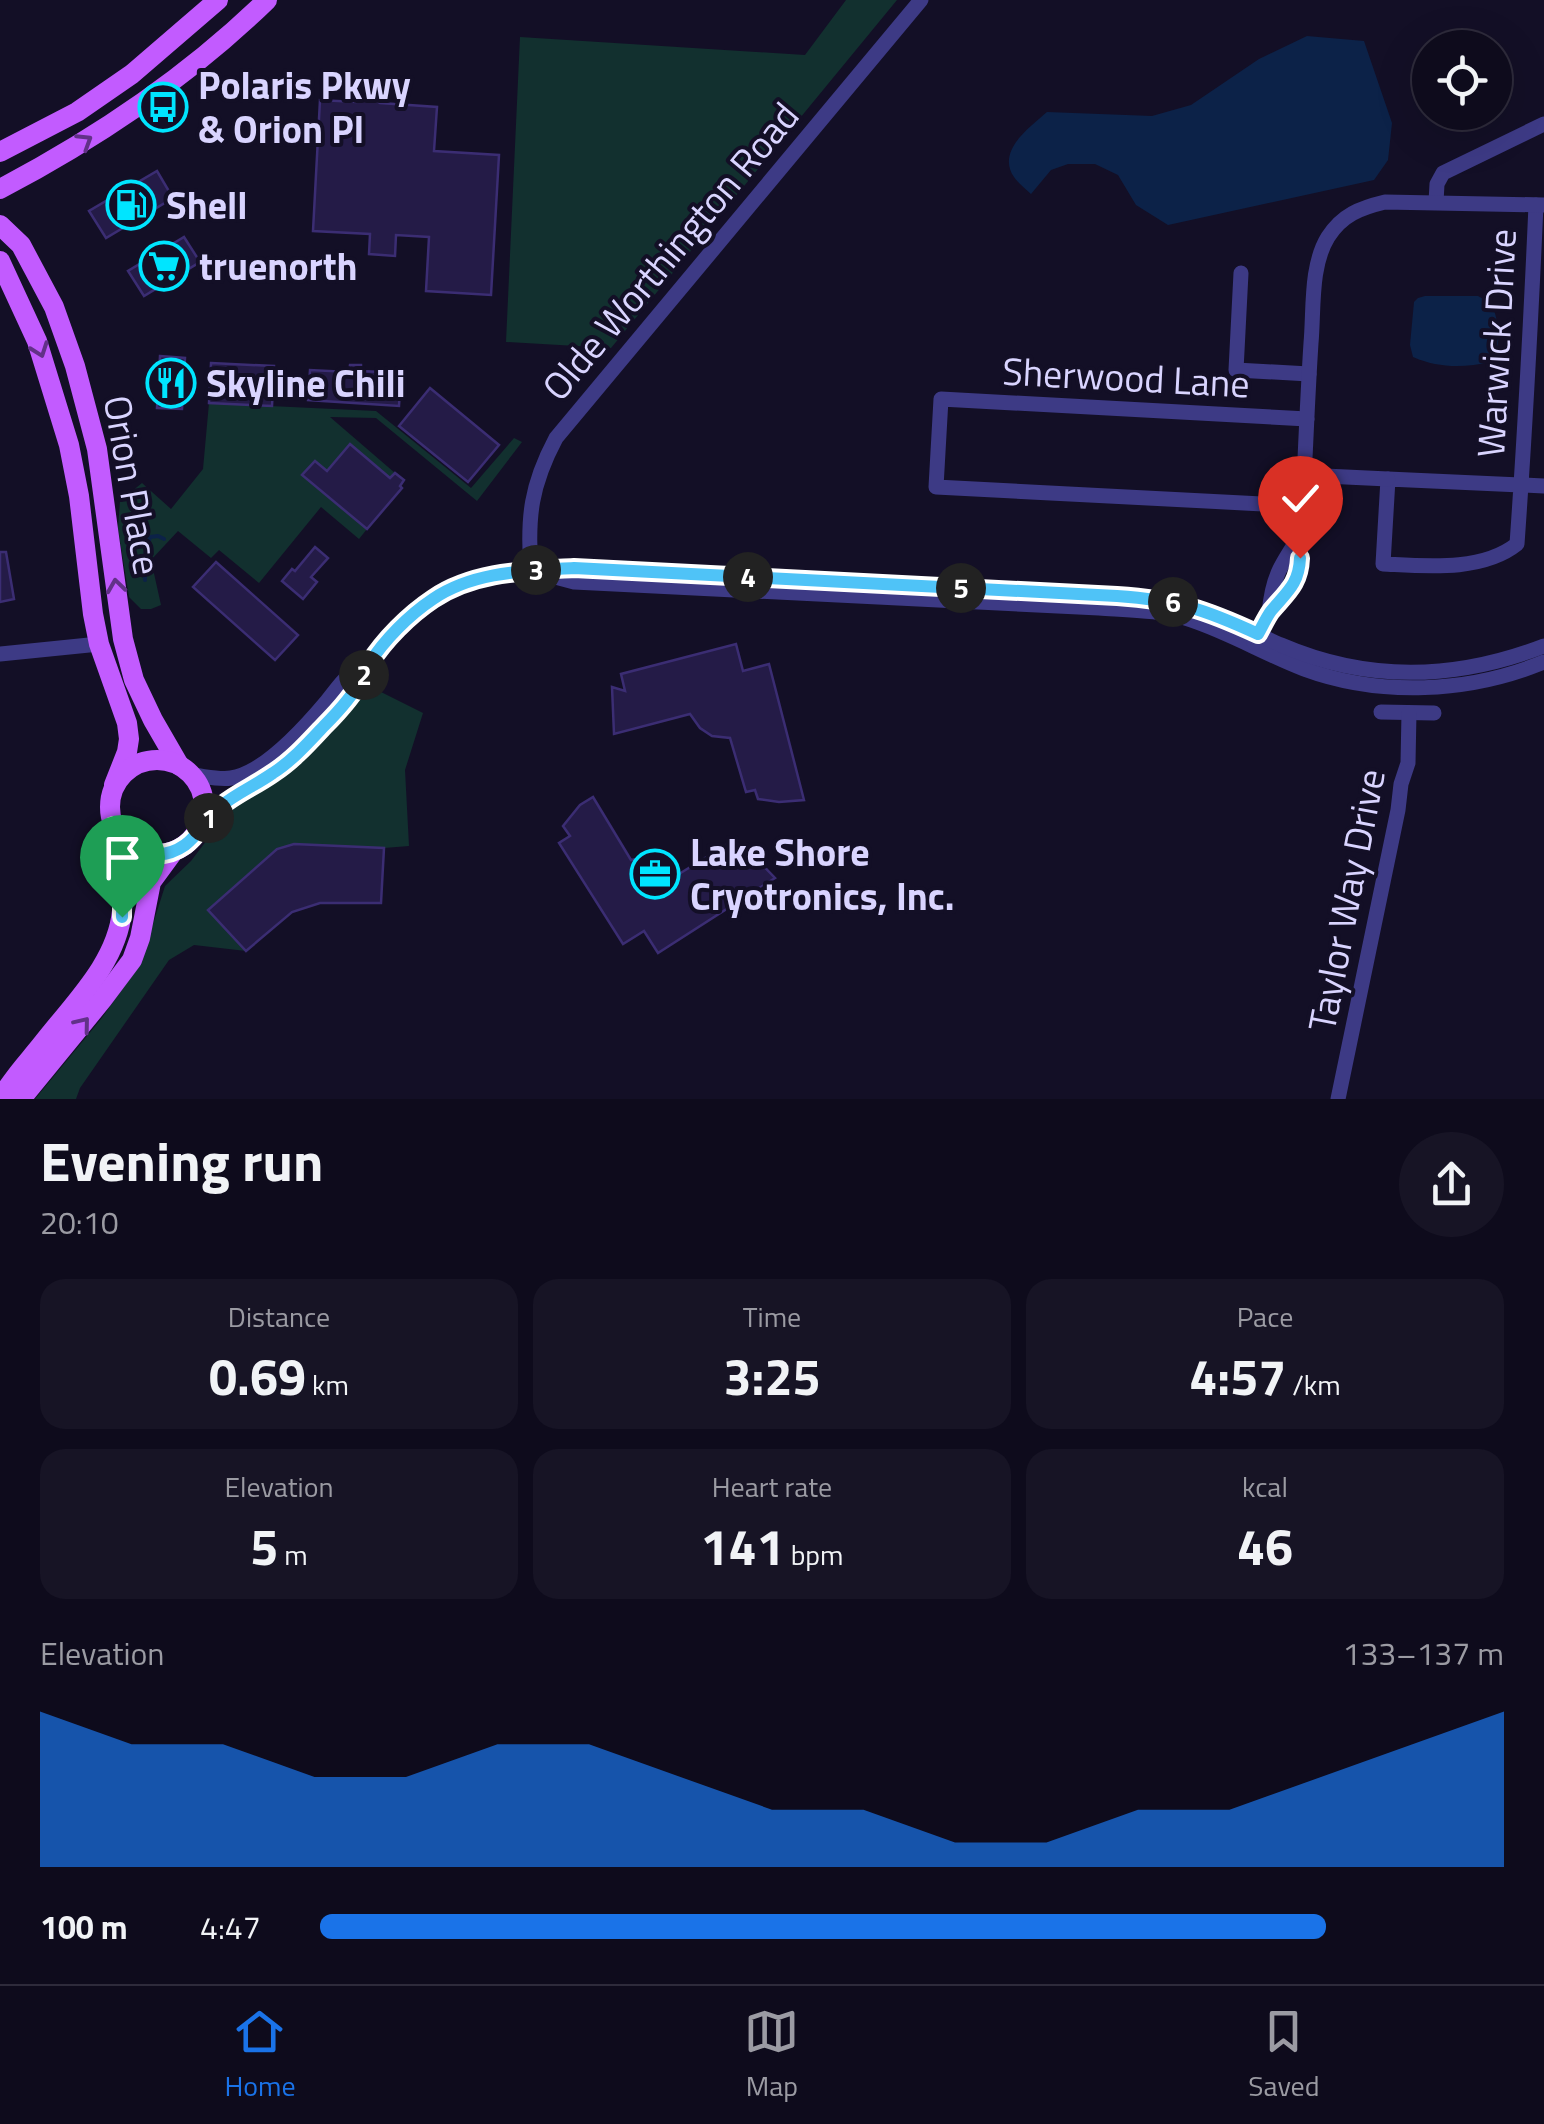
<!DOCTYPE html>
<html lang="en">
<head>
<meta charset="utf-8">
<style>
	body { margin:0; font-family:"Titillium Web",sans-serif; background:#171425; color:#f1f3f6; height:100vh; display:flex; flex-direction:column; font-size:38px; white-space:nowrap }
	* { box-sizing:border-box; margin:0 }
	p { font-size:32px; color:#9b9ba3 }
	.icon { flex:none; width:55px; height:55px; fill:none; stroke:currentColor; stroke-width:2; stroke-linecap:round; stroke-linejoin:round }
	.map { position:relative; height:1099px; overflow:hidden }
	.details { display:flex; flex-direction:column; background:#0e0b1c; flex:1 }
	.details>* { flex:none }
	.controls { position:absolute; left:1412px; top:30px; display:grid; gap:20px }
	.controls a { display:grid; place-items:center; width:100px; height:100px; border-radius:50%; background:#0e0b1c; box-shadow:0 10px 40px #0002,0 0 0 2px #2e2b3b; font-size:50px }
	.pin { position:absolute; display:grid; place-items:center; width:85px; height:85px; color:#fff; margin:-102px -42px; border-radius:50% 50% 50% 0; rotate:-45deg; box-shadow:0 0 10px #0007 }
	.pin .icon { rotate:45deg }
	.km { position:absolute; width:50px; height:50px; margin:-25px; border-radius:50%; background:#222; color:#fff; font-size:28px; line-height:50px; text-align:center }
	.round { display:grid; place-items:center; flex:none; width:105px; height:105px; border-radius:52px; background:#171425 }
	.summary { display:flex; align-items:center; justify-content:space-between; height:170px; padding:0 40px }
	h1 { font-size:55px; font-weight:700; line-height:75px }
	.figures { display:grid; grid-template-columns:repeat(3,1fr); gap:15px; height:170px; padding:10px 40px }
	.figures div { display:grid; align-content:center; border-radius:25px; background:#171425; text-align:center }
	.figures b { font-size:50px; font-weight:700 }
	.figures small { font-size:28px; font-weight:400 }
	.figures p { font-size:28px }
	.chart { height:280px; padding:20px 40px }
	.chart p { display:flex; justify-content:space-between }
	.chart svg { width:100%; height:180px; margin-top:10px; fill:#1a73e8; opacity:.7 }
	ul { padding:0 40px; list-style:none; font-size:32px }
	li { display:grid; grid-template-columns:160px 120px 1fr; align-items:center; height:75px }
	li i { height:25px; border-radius:12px; background:#1a73e8 }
	.tab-bar { display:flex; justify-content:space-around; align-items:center; height:140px; border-top:2px solid #2e2b3b; background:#0e0b1c; font-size:28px; color:#9b9ba3 }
	.tab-bar a { display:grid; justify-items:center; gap:5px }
	.tab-bar .active { color:#1a73e8 }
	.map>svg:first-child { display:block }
</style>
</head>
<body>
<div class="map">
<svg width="1544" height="1099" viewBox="0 0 1544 1099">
	<rect width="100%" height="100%" fill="#130f26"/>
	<!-- green -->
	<g fill="#12302f">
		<polygon points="846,0 897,0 611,348 506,342 520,37 805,55"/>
		<polygon points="209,403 376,411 471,488 514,438 522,442 477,501 376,418 330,417 395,473 390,478 327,471 315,461 303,475 367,529 359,539 321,507 259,583 219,550 211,558 178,531 151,560 161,605 151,609 141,609 129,597 118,528 120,501 142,483 171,509 203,469"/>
		<polygon points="369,686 423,713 405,770 409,846 384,848 294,844 277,850 208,910 246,951 194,945 169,960 80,1088 76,1099 35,1099 101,1019 140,965 165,886 191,861 229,811 301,759"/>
	</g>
	<!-- water -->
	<g fill="#0c2248">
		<path d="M 1307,36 L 1364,41 L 1392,123 L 1388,160 L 1374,180 L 1168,225 L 1136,205 L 1118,175 L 1095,164 L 1068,164 L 1051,170 L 1031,194 C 1026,189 1018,183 1014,177 C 996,151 1030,127 1047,112 L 1152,116 L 1191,105 L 1259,59 Z"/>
		<path d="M 1425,296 L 1478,296 L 1492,304 C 1499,325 1503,343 1490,362 C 1464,368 1438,368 1413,357 L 1410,345 L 1414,302 L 1418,298 Z"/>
	</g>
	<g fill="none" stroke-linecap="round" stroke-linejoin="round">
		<!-- stream -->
		<polyline stroke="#0c2248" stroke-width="4" points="145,580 144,559 150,537 158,536 164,539"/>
	</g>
	<!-- building -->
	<g fill="#241b47" stroke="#3b2d73" stroke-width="2.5">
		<polygon points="364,93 380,103 437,107 434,151 499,155 491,295 426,291 429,237 396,235 395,256 369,254 370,234 313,231 320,100 356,102"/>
		<polygon points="157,171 173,198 106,238 89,211"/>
		<polygon points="184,237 200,262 144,296 128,271"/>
		<polygon points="160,356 185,358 182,409 157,408"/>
		<polygon points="211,363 274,366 272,406 209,403"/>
		<polygon points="350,365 361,365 361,371 401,373 399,406 308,400 310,370 349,372"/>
		<polygon points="430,388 499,445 468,482 399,426"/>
		<polygon points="350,444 390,478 395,473 404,480 400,486 402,488 367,529 302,475 315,461 327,471"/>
		<polygon points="315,547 328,558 311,577 317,582 303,599 282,581 292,569 295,571"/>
		<polygon points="0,552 6,552 14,599 0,602"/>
		<polygon points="216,562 298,635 275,660 193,587"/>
		<polygon points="736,644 743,671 769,664 804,800 779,802 758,799 755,790 746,792 730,738 712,736 700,728 690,714 614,734 612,687 625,691 621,674"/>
		<polygon points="593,797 631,860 653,856 665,860 679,874 731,842 739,853 746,848 775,878 658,953 644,931 623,944 559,843 570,836 563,826 580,805"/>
		<polygon points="294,844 384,848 381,903 320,903 292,912 246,951 208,910 277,849"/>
	</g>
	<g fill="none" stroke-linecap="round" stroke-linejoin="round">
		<!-- minor -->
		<g stroke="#3d3a85" stroke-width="15">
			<polyline points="1436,202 1437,184 1443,173 1544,124"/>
			<path d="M 1536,205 C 1531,318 1525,431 1517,544 C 1482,572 1425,566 1383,564 L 1388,479 L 1544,486"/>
			<polyline points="1241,273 1236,370 1309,374"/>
			<polyline points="1304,475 1388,479"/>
			<polyline points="1303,506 936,487 941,399 1307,419"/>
			<path d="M 531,570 C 527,517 531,485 556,438 L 921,0"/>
			<path d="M 544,574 L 574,582 L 1099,608 C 1130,610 1162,610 1191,620 C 1230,633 1265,654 1304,669 C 1380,697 1469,693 1544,662"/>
			<path d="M 1269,614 C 1272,578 1280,566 1300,536"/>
			<path d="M 1254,643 L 1269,614 L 1285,597 L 1299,574 C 1304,497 1306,420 1311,343 C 1314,310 1310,266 1328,237 C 1342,215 1360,208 1385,202 L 1544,205"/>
			<polyline points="0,654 99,644"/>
			<polyline points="1381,712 1434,713"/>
			<path d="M 192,775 C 204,776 219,780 231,778 C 264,773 306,726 327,701 C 341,684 346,673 367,666"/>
			<path d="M 197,833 L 217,808 L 276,772 L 321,729 L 342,707 L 363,678 L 367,666 L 398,629 L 435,597 L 476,579 L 531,570 L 574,567 L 1159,599 C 1176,602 1194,606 1211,612 C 1235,622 1258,635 1281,645 C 1369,683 1456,680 1544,646"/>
			<polyline points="1338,1099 1398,810 1401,784 1408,763 1409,713"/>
		</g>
		<!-- major -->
		<g stroke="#c25bff" stroke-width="20">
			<polyline points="0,152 77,112 132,74 218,0"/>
			<path d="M 0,189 C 97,138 188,77 267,0"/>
			<polyline points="0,225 21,245 54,307 75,366 97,449 123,639 134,680 153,720 179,765"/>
			<polyline points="0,261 37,341 69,445 79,496 93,614 99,644 127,723 129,739 127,752 114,785"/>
			<circle cx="157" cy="807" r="47"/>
			<path d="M 1,1099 C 11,1079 29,1061 43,1043 C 73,1004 117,963 122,911 C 125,883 118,854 113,826"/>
			<polyline points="21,1099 102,1000 132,960 140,938 151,882 173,852"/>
		</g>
	</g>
	<!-- one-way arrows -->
	<defs><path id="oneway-chevron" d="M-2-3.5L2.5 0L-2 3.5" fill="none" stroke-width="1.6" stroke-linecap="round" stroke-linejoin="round" transform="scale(2.5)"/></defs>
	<g stroke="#623188">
		<use href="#oneway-chevron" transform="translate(85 141) rotate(-32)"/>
		<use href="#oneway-chevron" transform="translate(40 350) rotate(70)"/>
		<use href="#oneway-chevron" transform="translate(116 586) rotate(-98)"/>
		<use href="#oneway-chevron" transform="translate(83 1024) rotate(-51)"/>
	</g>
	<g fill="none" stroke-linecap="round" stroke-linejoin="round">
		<!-- route casing -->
		<g stroke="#fff" stroke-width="20">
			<path id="route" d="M 122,917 L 122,881 L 113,826 C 129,851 158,864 185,845 C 199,835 207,817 221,806 C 237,793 256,785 273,773 C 292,761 309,742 324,726 C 338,712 353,696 362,678 C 367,669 363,673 369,664 C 384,640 409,615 433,599 C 474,571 526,571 574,568 L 1117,596 C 1176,600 1204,609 1258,634 C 1262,627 1266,618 1271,611 C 1287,592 1299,584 1300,558"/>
		</g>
		<!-- route -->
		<use href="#route" stroke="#4fc3f7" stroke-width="12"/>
	</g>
	<!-- icons -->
	<defs>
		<g id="bus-ring" transform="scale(2.5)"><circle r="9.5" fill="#130f26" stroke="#00e5ff" stroke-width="1.5"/><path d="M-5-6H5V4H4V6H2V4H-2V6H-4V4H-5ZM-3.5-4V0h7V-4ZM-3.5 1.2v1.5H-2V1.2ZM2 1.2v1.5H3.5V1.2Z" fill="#00e5ff"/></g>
		<g id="fuel-ring" transform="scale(2.5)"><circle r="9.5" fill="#130f26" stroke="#00e5ff" stroke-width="1.5"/><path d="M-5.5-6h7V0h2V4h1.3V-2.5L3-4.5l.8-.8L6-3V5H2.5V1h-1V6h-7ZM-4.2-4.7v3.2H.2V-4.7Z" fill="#00e5ff"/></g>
		<g id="supermarket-ring" transform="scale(2.5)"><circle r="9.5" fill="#130f26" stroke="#00e5ff" stroke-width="1.5"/><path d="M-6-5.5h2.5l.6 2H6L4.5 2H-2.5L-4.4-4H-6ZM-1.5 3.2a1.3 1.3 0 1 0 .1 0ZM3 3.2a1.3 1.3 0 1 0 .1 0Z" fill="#00e5ff"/></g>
		<g id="restaurant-ring" transform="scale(2.5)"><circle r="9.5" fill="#130f26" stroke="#00e5ff" stroke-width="1.5"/><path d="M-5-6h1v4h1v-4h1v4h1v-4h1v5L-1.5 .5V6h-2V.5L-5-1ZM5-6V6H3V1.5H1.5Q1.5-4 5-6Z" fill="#00e5ff"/></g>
		<g id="office-ring" transform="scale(2.5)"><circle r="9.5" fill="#130f26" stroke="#00e5ff" stroke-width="1.5"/><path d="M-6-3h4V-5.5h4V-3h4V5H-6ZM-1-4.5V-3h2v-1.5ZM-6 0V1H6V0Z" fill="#00e5ff"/></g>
	</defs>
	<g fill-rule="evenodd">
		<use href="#bus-ring" x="163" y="107"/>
		<use href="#fuel-ring" x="131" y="205"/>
		<use href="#supermarket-ring" x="164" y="266"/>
		<use href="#restaurant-ring" x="171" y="383"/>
		<use href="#office-ring" x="655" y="874"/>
	</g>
	<g text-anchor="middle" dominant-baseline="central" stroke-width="8" stroke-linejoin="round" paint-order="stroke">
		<!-- poi labels -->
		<g font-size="38" font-weight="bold" fill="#d9d4ff" stroke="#130f26" text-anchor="start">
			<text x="198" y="85">Polaris Pkwy<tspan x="198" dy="44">&amp; Orion Pl</tspan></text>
			<text x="166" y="205">Shell</text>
			<text x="199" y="266">truenorth</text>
			<text x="206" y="383">Skyline Chili</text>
			<text x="690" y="852">Lake Shore<tspan x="690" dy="44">Cryotronics, Inc.</tspan></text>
		</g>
		<!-- street labels -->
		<g font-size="38" fill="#d9d4ff" stroke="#130f26">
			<text transform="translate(670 251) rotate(-50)">Olde Worthington Road</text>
			<text transform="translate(1496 343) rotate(-87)">Warwick Drive</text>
			<text transform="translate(1126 377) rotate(3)">Sherwood Lane</text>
			<text transform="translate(133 485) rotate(80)">Orion Place</text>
			<text transform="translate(1346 900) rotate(-79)">Taylor Way Drive</text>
		</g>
	</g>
</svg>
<div class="controls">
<a><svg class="icon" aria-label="locate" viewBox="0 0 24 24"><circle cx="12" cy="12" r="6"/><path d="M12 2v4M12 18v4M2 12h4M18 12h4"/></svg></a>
</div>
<div class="pin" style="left:122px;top:917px;background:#1e9e55"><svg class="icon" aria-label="arrive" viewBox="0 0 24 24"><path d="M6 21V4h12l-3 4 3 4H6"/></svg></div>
<div class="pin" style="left:1300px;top:558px;background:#d93025"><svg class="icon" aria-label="check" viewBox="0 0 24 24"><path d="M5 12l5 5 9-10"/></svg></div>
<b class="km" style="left:209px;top:818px">1</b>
<b class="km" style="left:364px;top:675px">2</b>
<b class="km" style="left:536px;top:570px">3</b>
<b class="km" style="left:748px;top:577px">4</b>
<b class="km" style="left:961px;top:588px">5</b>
<b class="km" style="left:1173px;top:602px">6</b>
</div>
<section class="details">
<div class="summary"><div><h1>Evening run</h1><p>20:10</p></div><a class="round"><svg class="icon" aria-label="share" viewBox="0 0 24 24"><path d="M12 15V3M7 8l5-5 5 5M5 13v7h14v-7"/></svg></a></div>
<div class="figures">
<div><p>Distance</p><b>0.69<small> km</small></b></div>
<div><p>Time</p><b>3:25</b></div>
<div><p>Pace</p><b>4:57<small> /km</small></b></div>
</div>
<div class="figures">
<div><p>Elevation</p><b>5<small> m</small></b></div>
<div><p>Heart rate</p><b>141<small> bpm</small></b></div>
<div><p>kcal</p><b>46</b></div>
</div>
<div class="chart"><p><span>Elevation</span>133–137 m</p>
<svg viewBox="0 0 160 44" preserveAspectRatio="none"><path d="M0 44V6L10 14L20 14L30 22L40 22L50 14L60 14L70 22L80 30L90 30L100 38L110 38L120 30L130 30L140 22L150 14L160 6V44z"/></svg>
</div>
<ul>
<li><b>100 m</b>4:47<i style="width:85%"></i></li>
</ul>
</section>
<nav class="tab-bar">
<a class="active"><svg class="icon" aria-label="home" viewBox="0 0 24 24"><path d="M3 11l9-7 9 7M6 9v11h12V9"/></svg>Home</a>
<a><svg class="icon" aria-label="map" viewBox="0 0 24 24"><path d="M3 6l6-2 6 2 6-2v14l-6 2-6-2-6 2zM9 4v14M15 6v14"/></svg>Map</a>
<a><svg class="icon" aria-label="saved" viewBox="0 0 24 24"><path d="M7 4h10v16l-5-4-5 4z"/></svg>Saved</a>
</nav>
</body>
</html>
